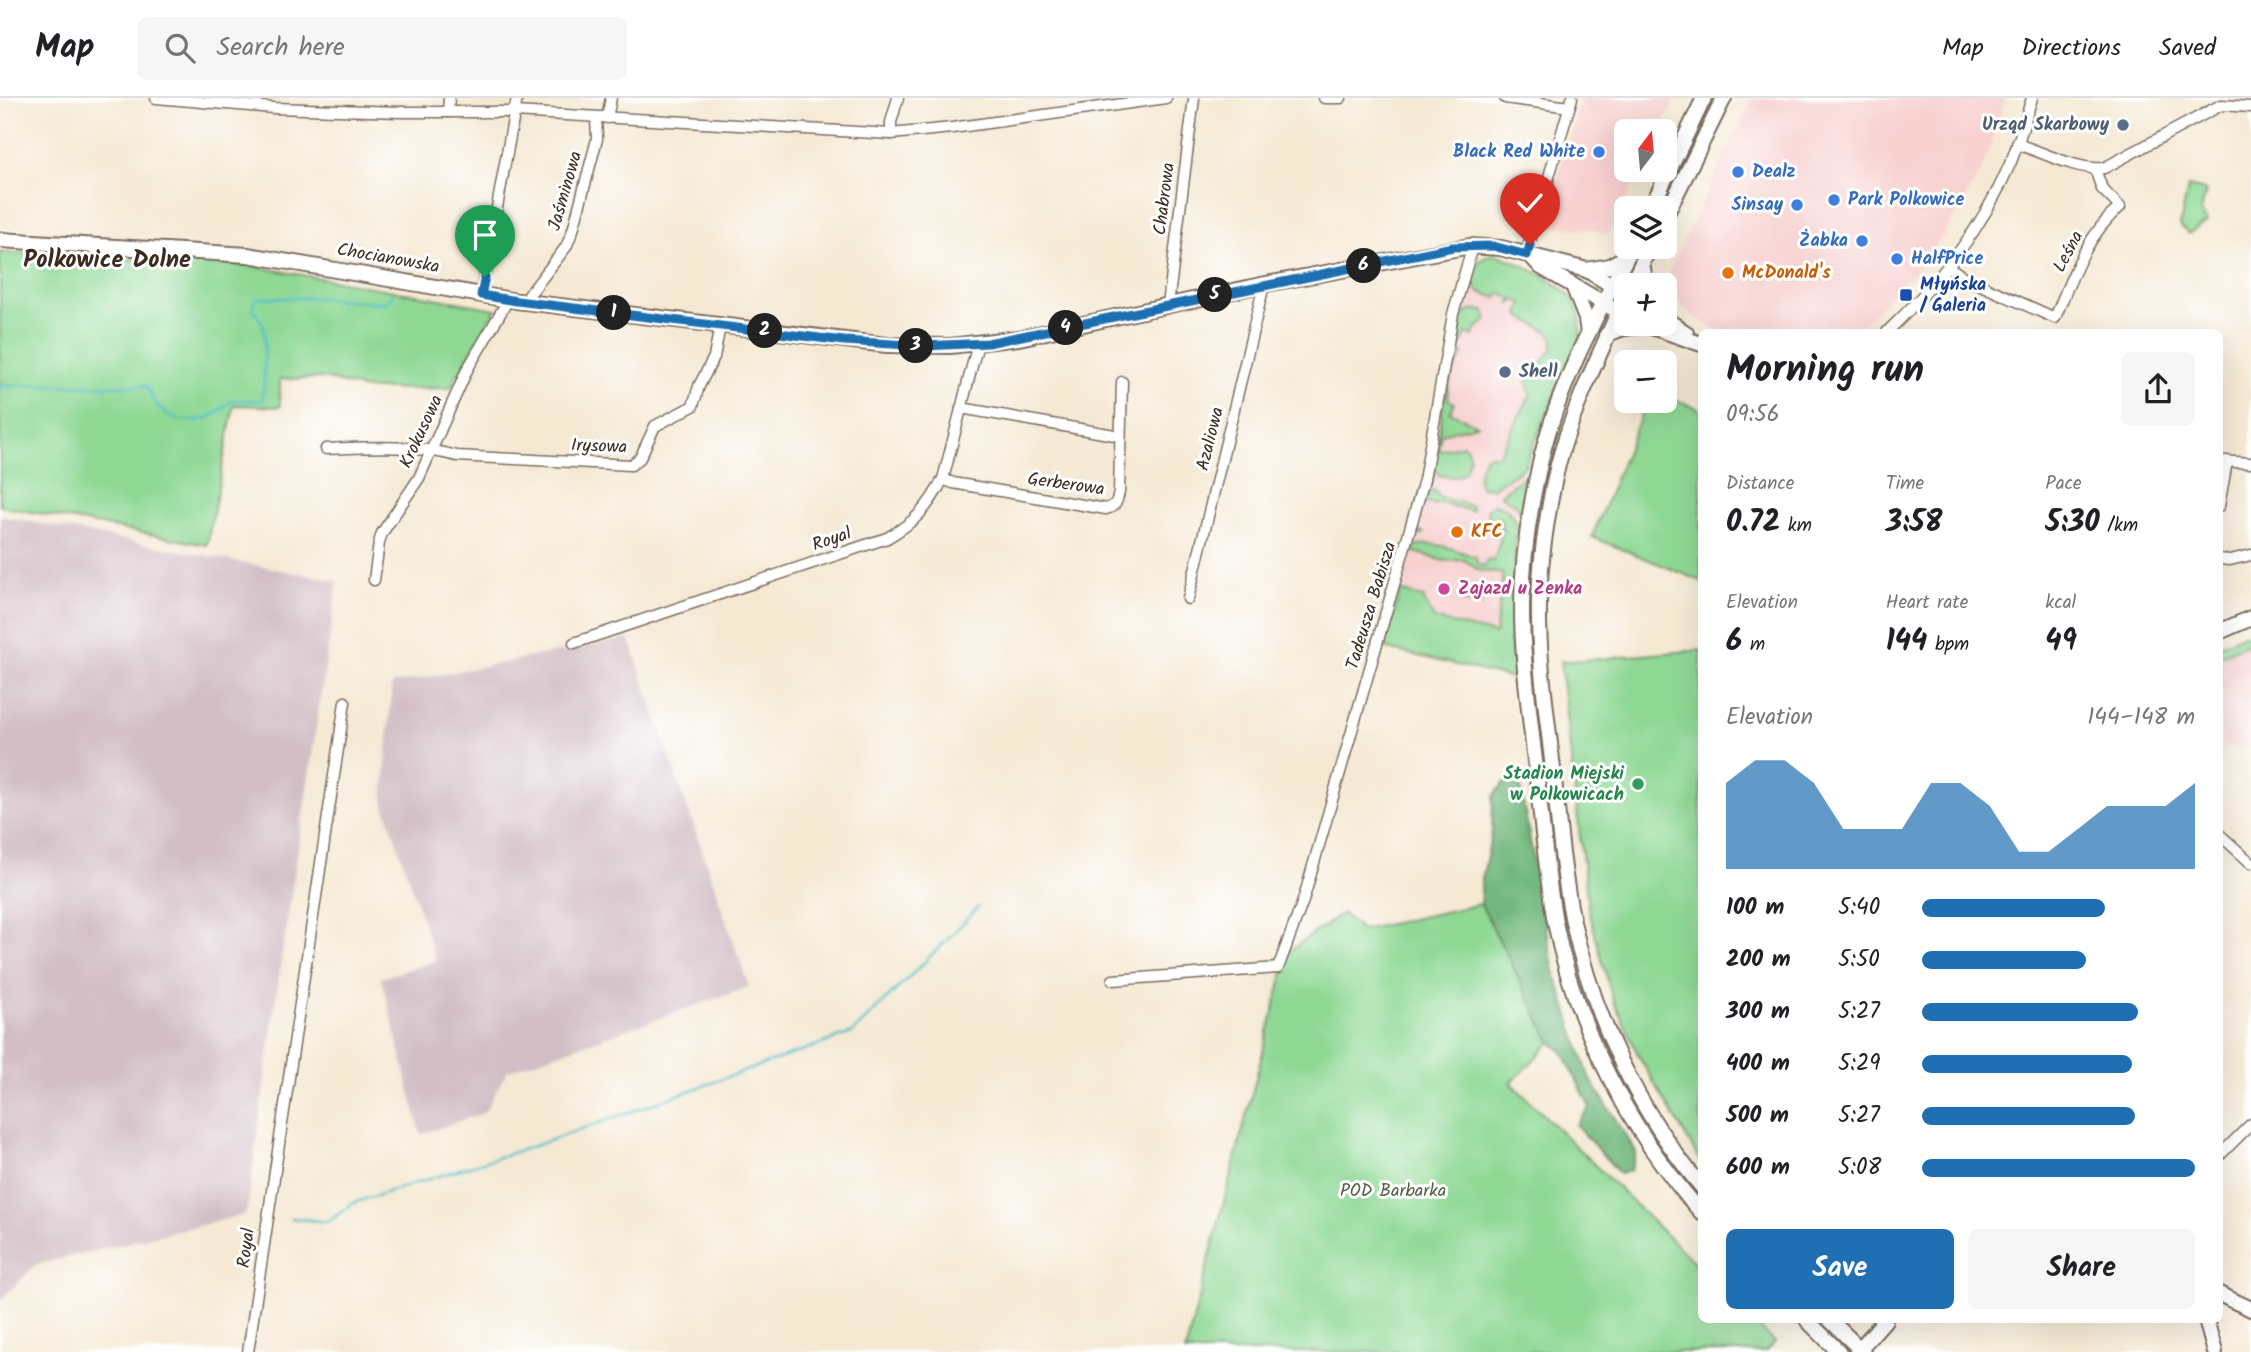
<!DOCTYPE html>
<html lang="en">
<head>
<meta charset="utf-8">
<style>
	body { margin:0; font-family:Kalam,sans-serif; background:#f6f6f6; color:#202124; height:100vh; display:flex; flex-direction:column; font-size:26px; white-space:nowrap }
	* { box-sizing:border-box; margin:0 }
	p { font-size:23px; color:#757577 }
	.icon { flex:none; width:38px; height:38px; fill:none; stroke:currentColor; stroke-width:2; stroke-linecap:round; stroke-linejoin:round }
	.map { position:relative; flex:1; overflow:hidden }
	.drawer { position:absolute; left:1698px; top:231px; width:525px; height:994px; display:flex; flex-direction:column; background:#fff; border-radius:10px; box-shadow:0 7px 28px #0002 }
	.drawer>* { flex:none }
	.needle { width:46px; rotate:16deg }
	.buttons { position:absolute; left:1614px; top:21px; display:grid; gap:14px }
	.buttons a { display:grid; place-items:center; width:63px; height:63px; border-radius:10px; background:#fff; box-shadow:0 7px 28px #0002; font-size:35px }
	.pin { position:absolute; display:grid; place-items:center; width:60px; height:60px; color:#fff; margin:-72px -30px; border-radius:50% 50% 50% 0; rotate:-45deg; box-shadow:0 0 7px #0007 }
	.pin .icon { rotate:45deg }
	.km { position:absolute; width:35px; height:35px; margin:-18px; border-radius:50%; background:#222; color:#fff; font-size:19px; line-height:35px; text-align:center }
	.round { display:grid; place-items:center; flex:none; width:74px; height:74px; border-radius:10px; background:#f6f6f6 }
	.summary { display:flex; align-items:center; justify-content:space-between; height:119px; padding:0 28px }
	h1 { font-size:38px; font-weight:600; line-height:52px }
	.figures { display:grid; grid-template-columns:repeat(3,1fr); gap:10px; height:119px; padding:7px 28px }
	.figures div { display:grid; align-content:center }
	.figures b { font-size:30px; font-weight:600 }
	.figures small { font-size:19px; font-weight:400 }
	.figures p { font-size:19px }
	.chart { height:196px; padding:14px 28px }
	.chart p { display:flex; justify-content:space-between }
	.chart svg { width:100%; height:126px; margin-top:7px; fill:#1f6fb2; opacity:.7 }
	.button { display:flex; gap:14px; margin-top:auto; padding:14px 28px }
	.button a { flex:1; height:80px; border-radius:10px; background:#1f6fb2; color:#fff; font-size:28px; font-weight:600; line-height:80px; text-align:center }
	.button a+a { background:#f6f6f6; color:#202124 }
	ul { padding:0 28px; list-style:none; font-size:23px }
	li { display:grid; grid-template-columns:112px 84px 1fr; align-items:center; height:52px }
	li i { height:18px; border-radius:9px; background:#1f6fb2 }
	header { display:flex; align-items:center; gap:42px; box-sizing:border-box; height:98px; padding:0 35px; background:#fff; border-bottom:2px solid #e0e0e0 }
	header strong { font-size:33px }
	nav { display:flex; gap:38px; margin-inline-start:auto; font-size:24px }
	.search { width:490px; height:63px; background:#f6f6f6; display:flex; align-items:center; gap:18px; box-sizing:border-box; padding:0 24px; border-radius:10px; color:#757577; font-size:26px }
	.map>svg:first-child { display:block }
</style>
</head>
<body>
<header>
<strong>Map</strong>
<div class="search"><svg class="icon" aria-label="search" viewBox="0 0 24 24"><circle cx="10" cy="10" r="6"/><path d="M15 15l6 6"/></svg>Search here</div>
<nav><a>Map</a><a>Directions</a><a>Saved</a></nav>
</header>
<div class="map">
<svg width="2251" height="1254" viewBox="0 0 2251 1254">
	<rect width="100%" height="100%" fill="#fff"/>
	<filter id="ink" filterUnits="userSpaceOnUse"><feTurbulence type="fractalNoise" baseFrequency=".0143" numOctaves="2"/><feDisplacementMap in="SourceGraphic" scale="14" xChannelSelector="R" yChannelSelector="G"/><feConvolveMatrix kernelMatrix="1 2 1 2 8 2 1 2 1" color-interpolation-filters="sRGB"/></filter>
	<filter id="wash" filterUnits="userSpaceOnUse"><feTurbulence type="fractalNoise" baseFrequency=".00686" numOctaves="4" result="noise"/><feDisplacementMap in="SourceGraphic" scale="28" xChannelSelector="R" yChannelSelector="G"/><feGaussianBlur stdDeviation="1.57" result="paint"/><feColorMatrix in="noise" values="0 0 0 0 0 0 0 0 0 0 0 0 0 0 0 0 0 1.4 0 .05"/><feComposite in="paint" operator="in"/></filter>
	<g filter="url(#wash)">
		<rect width="100%" height="100%" fill="#f5e9d4"/>
		<!-- built -->
		<g fill="#f7d0cf">
			<polygon points="1581,0 1676,0 1660,33 1626,33 1626,72 1641,72 1609,137 1593,132 1548,128 1547,116"/>
			<polygon points="1753,0 1997,0 2005,3 1987,58 1979,77 1937,147 1910,179 1855,234 1719,234 1697,221 1678,204 1672,188 1676,181 1668,175"/>
			<polygon points="1479,173 1576,231 1526,352 1518,399 1510,544 1516,581 1384,550 1400,493 1411,442 1433,368 1458,221 1471,183"/>
			<polygon points="2251,544 2251,651 2222,648 2219,618 2219,558"/>
		</g>
		<!-- industrial -->
		<g fill="#d2bec5">
			<polygon points="0,418 338,483 281,864 247,1113 243,1117 35,1167 0,1203"/>
			<polygon points="629,540 749,889 507,973 484,1015 421,1036 381,880 436,863 383,703 392,586"/>
		</g>
		<!-- green -->
		<g fill="#8ed894" stroke="#648159" stroke-width="2">
			<polygon points="2188,89 2206,93 2201,113 2207,124 2188,136 2180,127"/>
			<polygon points="0,154 246,167 496,211 450,290 365,291 324,280 280,281 280,309 234,307 207,447 0,408"/>
			<path d="M 1493,156 C 1512,160 1557,183 1570,198 C 1580,209 1582,226 1580,240 L 1524,369 L 1492,390 L 1482,389 L 1479,386 C 1477,377 1481,362 1488,357 L 1498,358 L 1531,296 L 1527,285 L 1552,251 C 1554,244 1554,239 1549,234 L 1521,219 L 1519,216 L 1523,206 L 1516,202 L 1510,207 L 1513,202 L 1500,195 L 1497,200 C 1484,194 1479,198 1471,184 C 1473,168 1478,161 1493,156 Z"/>
			<path d="M 1478,212 L 1484,213 L 1486,216 L 1486,223 L 1477,230 L 1473,238 L 1467,235 L 1458,252 L 1463,256 C 1455,270 1445,286 1449,302 L 1454,305 L 1450,314 L 1477,327 L 1441,336 L 1438,353 L 1463,347 L 1466,349 L 1470,359 L 1465,373 C 1455,381 1445,381 1434,374 L 1433,368 L 1458,221 L 1469,213 Z"/>
			<polygon points="1664,297 1701,312 1701,483 1592,439 1647,303 1664,303"/>
			<polygon points="1532,372 1524,418 1516,407 1500,397"/>
			<polygon points="1432,392 1435,393 1439,399 1472,408 1472,413 1440,405 1436,407 1423,404 1415,431 1424,435 1418,438 1413,433 1425,394"/>
			<path d="M 1494,406 C 1507,409 1513,416 1517,429 L 1510,544 L 1516,581 L 1384,550 L 1400,493 L 1424,500 L 1424,503 L 1434,521 L 1495,536 L 1503,476 L 1478,472 L 1465,462 L 1444,463 L 1411,453 C 1424,437 1459,454 1476,459 L 1477,466 L 1484,468 L 1487,462 L 1494,463 L 1503,431 L 1497,428 L 1502,425 L 1498,417 L 1491,420 L 1488,417 L 1488,410 Z"/>
			<polygon points="1477,487 1483,490 1481,507 1462,503 1461,496"/>
			<polygon points="2245,536 2250,539 2251,544 2219,558 2219,547"/>
			<polygon points="1701,552 1701,1064 1639,959 1612,899 1588,809 1560,564"/>
			<polygon points="1481,806 1551,944 1511,985 1701,1171 1701,1222 1752,1222 1775,1244 1765,1254 1185,1254 1289,853 1342,815 1362,832"/>
		</g>
		<!-- forest -->
		<polygon fill="#72b87e" stroke="#56714e" stroke-width="2" points="1504,684 1520,688 1553,869 1589,979 1636,1054 1631,1072 1620,1076 1576,1027 1590,1009 1563,954 1551,944 1481,806 1481,786 1492,734 1493,699"/>
		<g fill="none" stroke-linecap="round" stroke-linejoin="round">
			<!-- stream -->
			<g stroke="#52c0c7" stroke-width="2.5">
				<path d="M 0,290 L 7,287 L 146,288 C 151,296 154,305 161,312 C 173,324 201,326 215,316 C 221,312 227,306 233,302 L 262,303 C 264,293 266,235 263,228 C 260,217 251,215 254,203 L 259,200 L 319,200 L 385,205 L 393,197"/>
				<polyline points="291,1120 328,1124 353,1105 537,1047 852,935 947,842 978,809"/>
			</g>
		</g>
	</g>
	<g filter="url(#ink)">
		<g fill="none" stroke-linecap="round" stroke-linejoin="round">
			<!-- street casing -->
			<g stroke="#7c6d5e" stroke-width="13">
				<g id="street">
					<polyline points="156,0 274,10 401,14 514,14 891,36 952,30 1166,0"/>
					<polyline points="1324,0 1341,0"/>
					<polyline points="1505,0 1569,9"/>
					<polyline points="448,14 449,0"/>
					<polyline points="607,20 611,0"/>
					<polyline points="891,36 891,24 898,0"/>
					<path d="M 2017,46 C 2042,54 2079,73 2104,70 L 2221,7 L 2251,9"/>
					<polyline points="1526,157 1572,0"/>
					<path d="M 1949,169 L 1965,180 L 2055,220 C 2071,181 2087,136 2120,109 L 2102,91 L 2095,71"/>
					<polyline points="481,197 517,0"/>
					<polyline points="528,204 529,197 566,149 573,132 597,41 596,20"/>
					<polyline points="1168,207 1194,0"/>
					<path d="M 1887,234 C 1938,185 1982,132 2010,66 C 2019,45 2025,22 2032,0"/>
					<polyline points="961,310 1120,338"/>
					<path d="M 326,351 C 371,349 413,346 457,358 L 631,367 L 640,360 L 655,328 L 693,308 L 699,288 L 714,259 L 720,228"/>
					<polyline points="2219,363 2251,365"/>
					<path d="M 943,381 L 953,385 L 1106,411 C 1116,408 1117,404 1119,394 L 1122,284"/>
					<polyline points="2219,408 2227,363"/>
					<polyline points="2219,461 2230,462 2251,457"/>
					<polyline points="374,482 379,445 382,435 419,380 467,272 504,209 505,201"/>
					<polyline points="1188,501 1262,195 1261,187"/>
					<path d="M 574,545 L 887,440 C 915,424 928,410 943,381 L 978,245"/>
					<polyline points="2219,736 2251,765"/>
					<polyline points="1113,882 1278,870 1303,803 1424,382 1453,216 1470,157 1470,148"/>
					<polyline points="2219,1058 2251,1026"/>
					<polyline points="248,1254 345,604"/>
				</g>
			</g>
			<!-- secondary casing -->
			<g stroke="#7c6d5e" stroke-width="18">
				<g id="secondary">
					<polyline points="1651,110 1704,0"/>
					<polyline points="1664,121 1724,0"/>
					<polyline points="0,142 248,157 517,203 887,247 950,248 1019,240 1261,187 1470,148 1501,150 1587,172 1626,196"/>
					<path d="M 1632,149 C 1598,215 1560,284 1542,357 C 1530,407 1522,458 1522,509 C 1522,563 1530,618 1536,672 C 1542,723 1546,774 1555,824 C 1575,928 1631,1036 1701,1114"/>
					<polyline points="1532,159 1541,169 1612,210"/>
					<polyline points="1642,165 1646,187"/>
					<polyline points="1587,172 1609,168 1627,158"/>
					<polyline points="1631,187 1650,149"/>
					<polyline points="1574,190 1586,221 1588,236"/>
					<path d="M 1626,197 C 1599,259 1568,317 1554,384 C 1546,424 1540,464 1539,504 C 1538,557 1546,610 1552,662 C 1558,716 1562,771 1573,824 C 1594,920 1638,1013 1701,1088"/>
					<polyline points="1664,220 1686,235"/>
					<polyline points="1643,226 1701,246"/>
					<polyline points="1607,236 1624,230 1645,227"/>
					<polyline points="2219,534 2251,520"/>
					<polyline points="2219,1196 2251,1211"/>
					<polyline points="1807,1222 1839,1254"/>
					<polyline points="1830,1222 1863,1254"/>
					<polyline points="2206,1222 2215,1254"/>
					<polyline points="1857,1254 1885,1222"/>
				</g>
			</g>
			<!-- street -->
			<use href="#street" stroke="#fff" stroke-width="10"/>
			<!-- secondary -->
			<use href="#secondary" stroke="#fff" stroke-width="14"/>
		</g>
	</g>
	<g fill="none" stroke-linecap="round" stroke-linejoin="round" filter="url(#ink)">
		<!-- route casing -->
		<g stroke="#fff" stroke-width="14">
			<polyline id="route" points="485,179 481,197 517,203 844,243 924,248 988,245 1453,149 1493,148 1527,157 1530,147"/>
		</g>
		<!-- route -->
		<use href="#route" stroke="#1f6fb2" stroke-width="9"/>
	</g>
	<!-- markers -->
	<g fill="#5c6f8a" stroke="#fff" stroke-width="2.5">
		<circle cx="2123" cy="27" r="7"/>
		<circle cx="1505" cy="274" r="7"/>
	</g>
	<g fill="#3f7fe0" stroke="#fff" stroke-width="2.5">
		<circle cx="1599" cy="54" r="7"/>
		<circle cx="1738" cy="74" r="7"/>
		<circle cx="1834" cy="102" r="7"/>
		<circle cx="1797" cy="107" r="7"/>
		<circle cx="1862" cy="143" r="7"/>
		<circle cx="1897" cy="161" r="7"/>
	</g>
	<g fill="#e8710a" stroke="#fff" stroke-width="2.5">
		<circle cx="1728" cy="175" r="7"/>
		<circle cx="1457" cy="434" r="7"/>
	</g>
	<rect fill="#1a4fb4" stroke="#fff" stroke-width="2.5" x="1899" y="190" width="14" height="14" rx="3.5"/>
	<circle fill="#d1479c" stroke="#fff" stroke-width="2.5" cx="1444" cy="491" r="7"/>
	<circle fill="#2e9e5b" stroke="#fff" stroke-width="2.5" cx="1638" cy="686" r="7"/>
	<g text-anchor="middle" dominant-baseline="central" stroke-width="6" stroke-linejoin="round" paint-order="stroke">
		<!-- service labels -->
		<g font-size="18" font-weight="bold" fill="#4e5e75" stroke="#fff" text-anchor="end">
			<text x="2109" y="27">Urząd Skarbowy</text>
			<text x="1519" y="274" text-anchor="start">Shell</text>
		</g>
		<!-- shop labels -->
		<g font-size="18" font-weight="bold" fill="#366cbe" stroke="#fff" text-anchor="end">
			<text x="1585" y="54">Black Red White</text>
			<text x="1752" y="74" text-anchor="start">Dealz</text>
			<text x="1848" y="102" text-anchor="start">Park Polkowice</text>
			<text x="1783" y="107">Sinsay</text>
			<text x="1848" y="143">Żabka</text>
			<text x="1911" y="161" text-anchor="start">HalfPrice</text>
		</g>
		<!-- street labels -->
		<g font-size="18" fill="#3b2a1e" stroke="#fff">
			<text transform="translate(566 93) rotate(-74)">Jaśminowa</text>
			<text transform="translate(1165 101) rotate(-83)">Chabrowa</text>
			<text transform="translate(2069 154) rotate(-62)">Leśna</text>
			<text transform="translate(388 161) rotate(10)">Chocianowska</text>
			<text transform="translate(422 334) rotate(-65)">Krokusowa</text>
			<text transform="translate(1211 341) rotate(-76)">Azaliowa</text>
			<text transform="translate(599 349) rotate(2)">Irysowa</text>
			<text transform="translate(1066 387) rotate(8)">Gerberowa</text>
			<text transform="translate(832 442) rotate(-19)">Royal</text>
			<text transform="translate(1372 508) rotate(-73)">Tadeusza Babisza</text>
			<text transform="translate(247 1150) rotate(-82)">Royal</text>
		</g>
		<!-- food labels -->
		<g font-size="18" font-weight="bold" fill="#c56008" stroke="#fff" text-anchor="start">
			<text x="1742" y="175">McDonald's</text>
			<text x="1471" y="434">KFC</text>
		</g>
		<!-- transit labels -->
		<g font-size="18" font-weight="bold" fill="#164399" stroke="#fff" text-anchor="start">
			<text x="1920" y="187">Młyńska<tspan x="1920" dy="21">/ Galeria</tspan></text>
		</g>
		<!-- hotel labels -->
		<g font-size="18" font-weight="bold" fill="#b23c85" stroke="#fff" text-anchor="start">
			<text x="1458" y="491">Zajazd u Zenka</text>
		</g>
		<!-- leisure labels -->
		<g font-size="18" font-weight="bold" fill="#27864d" stroke="#fff" text-anchor="end">
			<text x="1624" y="676">Stadion Miejski<tspan x="1624" dy="21">w Polkowicach</tspan></text>
		</g>
		<!-- park labels -->
		<g font-size="18" fill="#545e41" stroke="#fff">
			<text x="1393" y="1093">POD Barbarka</text>
		</g>
		<!-- district labels -->
		<g font-size="24" font-weight="bold" fill="#3b2a1e" stroke="#fff">
			<text x="107" y="162">Polkowice Dolne</text>
		</g>
	</g>
</svg>
<div class="buttons">
<a><svg class="needle" viewBox="-14 -14 28 28"><path d="M0-13l5 13h-10z" fill="#e53935"/><path d="M0 13l5-13h-10z" fill="#757577"/></svg></a>
<a><svg class="icon" aria-label="layers" viewBox="0 0 24 24"><path d="M12 4l9 5-9 5-9-5zM3 14l9 5 9-5"/></svg></a>
<a>+</a>
<a>−</a>
</div>
<div class="pin" style="left:485px;top:179px;background:#1e9e55"><svg class="icon" aria-label="arrive" viewBox="0 0 24 24"><path d="M6 21V4h12l-3 4 3 4H6"/></svg></div>
<div class="pin" style="left:1530px;top:147px;background:#d93025"><svg class="icon" aria-label="check" viewBox="0 0 24 24"><path d="M5 12l5 5 9-10"/></svg></div>
<b class="km" style="left:614px;top:215px">1</b>
<b class="km" style="left:765px;top:233px">2</b>
<b class="km" style="left:916px;top:248px">3</b>
<b class="km" style="left:1066px;top:230px">4</b>
<b class="km" style="left:1215px;top:197px">5</b>
<b class="km" style="left:1364px;top:168px">6</b>
<section class="drawer">
<div class="summary"><div><h1>Morning run</h1><p>09:56</p></div><a class="round"><svg class="icon" aria-label="share" viewBox="0 0 24 24"><path d="M12 15V3M7 8l5-5 5 5M5 13v7h14v-7"/></svg></a></div>
<div class="figures">
<div><p>Distance</p><b>0.72<small> km</small></b></div>
<div><p>Time</p><b>3:58</b></div>
<div><p>Pace</p><b>5:30<small> /km</small></b></div>
</div>
<div class="figures">
<div><p>Elevation</p><b>6<small> m</small></b></div>
<div><p>Heart rate</p><b>144<small> bpm</small></b></div>
<div><p>kcal</p><b>49</b></div>
</div>
<div class="chart"><p><span>Elevation</span>144–148 m</p>
<svg viewBox="0 0 160 44" preserveAspectRatio="none"><path d="M0 44V14L10 6L20 6L30 14L40 30L50 30L60 30L70 14L80 14L90 22L100 38L110 38L120 30L130 22L140 22L150 22L160 14V44z"/></svg>
</div>
<ul>
<li><b>100 m</b>5:40<i style="width:67%"></i></li>
<li><b>200 m</b>5:50<i style="width:60%"></i></li>
<li><b>300 m</b>5:27<i style="width:79%"></i></li>
<li><b>400 m</b>5:29<i style="width:77%"></i></li>
<li><b>500 m</b>5:27<i style="width:78%"></i></li>
<li><b>600 m</b>5:08<i style="width:100%"></i></li>
</ul>
<div class="button"><a>Save</a><a>Share</a></div>
</section>
</div>
</body>
</html>
